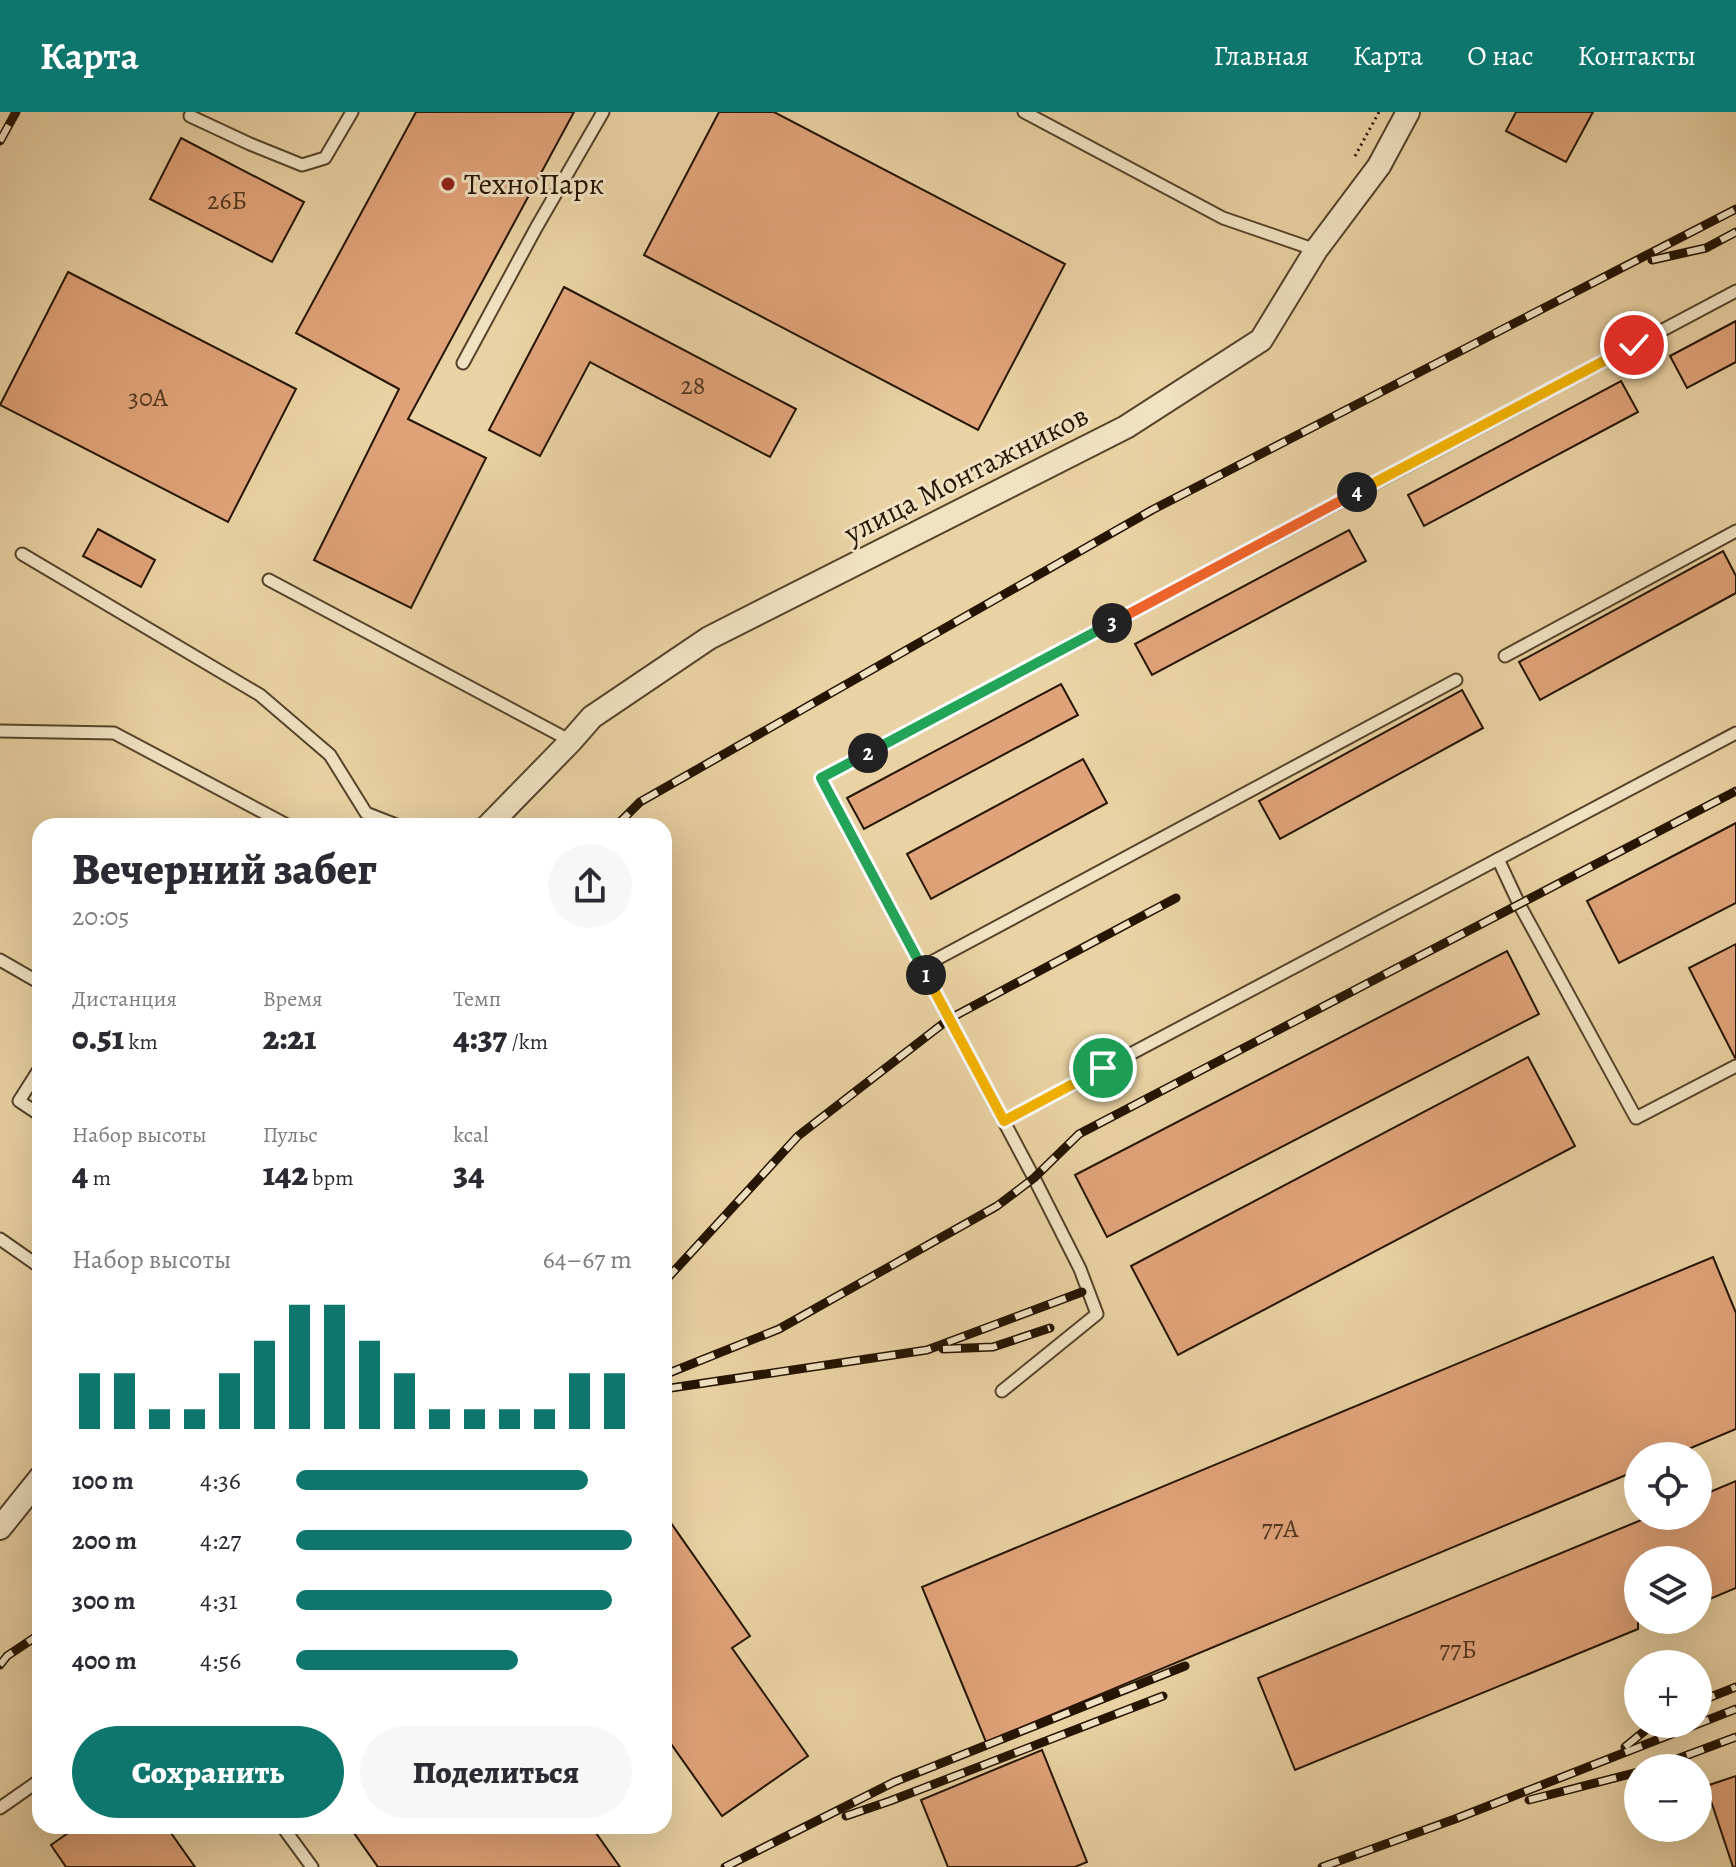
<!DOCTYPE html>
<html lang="ru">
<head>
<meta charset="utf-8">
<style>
	body { margin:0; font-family:Alegreya,serif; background:#f7f7f7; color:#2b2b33; height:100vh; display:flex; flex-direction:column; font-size:30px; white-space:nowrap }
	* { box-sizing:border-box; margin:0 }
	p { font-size:26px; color:#7c7c81 }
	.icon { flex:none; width:44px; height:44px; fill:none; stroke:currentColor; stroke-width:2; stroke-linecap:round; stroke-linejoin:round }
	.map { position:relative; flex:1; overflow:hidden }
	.sheet { position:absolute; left:32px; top:706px; width:640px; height:1016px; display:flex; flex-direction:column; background:#fff; border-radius:24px; box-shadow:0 8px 32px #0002 }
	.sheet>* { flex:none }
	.controls { position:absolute; left:1624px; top:1330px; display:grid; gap:16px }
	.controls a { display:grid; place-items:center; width:88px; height:88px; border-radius:50%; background:#fff; box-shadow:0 8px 32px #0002; font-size:40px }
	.pin { position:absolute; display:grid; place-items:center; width:68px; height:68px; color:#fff; margin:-34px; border:4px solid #fff; border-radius:50%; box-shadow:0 2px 8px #0007 }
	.km { position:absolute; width:40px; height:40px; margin:-20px; border-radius:50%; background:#222; color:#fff; font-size:22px; line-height:40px; text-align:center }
	.round { display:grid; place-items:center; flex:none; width:84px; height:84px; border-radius:42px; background:#f7f7f7 }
	.overview { display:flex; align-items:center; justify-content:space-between; height:136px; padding:0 40px }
	h1 { font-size:44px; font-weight:800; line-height:60px }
	.figures { display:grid; grid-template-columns:repeat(3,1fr); gap:12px; height:136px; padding:8px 40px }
	.figures div { display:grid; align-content:center }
	.figures b { font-size:34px; font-weight:800 }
	.figures small { font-size:22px; font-weight:400 }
	.figures p { font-size:22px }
	.chart { height:224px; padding:16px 40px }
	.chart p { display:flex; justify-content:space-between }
	.chart svg { width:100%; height:144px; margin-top:8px; stroke:#0f766e; stroke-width:6 }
	.primary-button { display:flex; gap:16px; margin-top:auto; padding:16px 40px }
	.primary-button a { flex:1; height:92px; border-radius:48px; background:#0f766e; color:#fff; font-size:32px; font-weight:800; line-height:92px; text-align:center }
	.primary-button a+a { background:#f7f7f7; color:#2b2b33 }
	ul { padding:0 40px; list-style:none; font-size:26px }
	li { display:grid; grid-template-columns:128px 96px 1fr; align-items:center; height:60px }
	li i { height:20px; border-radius:10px; background:#0f766e }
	header { display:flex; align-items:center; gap:48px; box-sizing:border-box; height:112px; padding:0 40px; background:#0f766e; color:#fff }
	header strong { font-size:38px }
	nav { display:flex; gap:44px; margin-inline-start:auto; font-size:28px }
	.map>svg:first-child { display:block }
</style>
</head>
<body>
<header>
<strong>Карта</strong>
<nav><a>Главная</a><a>Карта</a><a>О нас</a><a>Контакты</a></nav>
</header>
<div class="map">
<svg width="1736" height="1755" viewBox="0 0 1736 1755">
	<rect width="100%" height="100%" fill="#e9d2a3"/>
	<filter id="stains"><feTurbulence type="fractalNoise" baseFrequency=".0025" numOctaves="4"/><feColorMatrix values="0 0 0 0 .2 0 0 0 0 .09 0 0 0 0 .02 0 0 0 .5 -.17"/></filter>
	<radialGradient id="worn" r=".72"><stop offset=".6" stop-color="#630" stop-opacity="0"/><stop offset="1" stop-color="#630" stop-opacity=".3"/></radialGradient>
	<!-- building -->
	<g fill="#e0a379" stroke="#251401" stroke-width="2">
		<polygon points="416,0 574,0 408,307 486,346 411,496 314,448 399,277 296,221"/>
		<polygon points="719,0 774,0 1065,152 978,318 644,143"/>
		<polygon points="1516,0 1593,0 1566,50 1506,19"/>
		<polygon points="181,26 304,90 272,150 150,87"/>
		<polygon points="68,160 296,277 228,410 0,293"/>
		<polygon points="564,175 796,297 770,345 590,250 540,344 489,318"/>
		<polygon points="1736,209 1736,250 1687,276 1670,244"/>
		<polygon points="1621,269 1638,300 1424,414 1408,383"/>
		<polygon points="98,417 155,448 141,475 83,444"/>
		<polygon points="1349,418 1366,449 1152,563 1135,532"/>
		<polygon points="1723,439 1736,464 1736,481 1540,588 1519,550"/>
		<polygon points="1061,572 1078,603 864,717 847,686"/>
		<polygon points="1462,578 1483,616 1280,727 1259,689"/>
		<polygon points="1083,647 1107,691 931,787 907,742"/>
		<polygon points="1736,711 1736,791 1619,851 1587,789"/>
		<polygon points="1736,832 1736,946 1735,946 1689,856"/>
		<polygon points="1507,839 1539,902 1107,1125 1075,1063"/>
		<polygon points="1528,945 1575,1034 1178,1243 1131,1154"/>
		<polygon points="1713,1145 1736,1201 1736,1317 1672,1344 1638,1344 1638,1358 986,1630 922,1475"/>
		<polygon points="1736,1369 1736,1476 1698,1492 1698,1448 1638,1448 1638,1517 1295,1658 1258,1566 1651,1404 1698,1404 1698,1385"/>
		<polygon points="664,1401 750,1524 732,1536 808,1644 722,1704 664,1622"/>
		<polygon points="1042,1638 1087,1750 1075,1755 948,1755 921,1688"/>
		<polygon points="1736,1664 1736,1755 1733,1755 1706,1674"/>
		<polygon points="78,1714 166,1714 195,1755 66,1755 51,1733"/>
		<polygon points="349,1714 591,1714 620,1755 378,1755"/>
	</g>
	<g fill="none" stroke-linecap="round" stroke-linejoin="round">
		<!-- lane casing -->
		<g stroke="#56442a" stroke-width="15">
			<g id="lane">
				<polyline points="1024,0 1223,106 1316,138"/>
				<polyline points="190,4 250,32 302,53 325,46 352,0"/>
				<polyline points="463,251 536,116 603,0"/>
				<polyline points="22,442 260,583 330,643 366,701 399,714"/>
				<polyline points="269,468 571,629"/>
				<polyline points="1505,544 1736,419"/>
				<polyline points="0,619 114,621 289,714"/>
				<polyline points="1498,747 1519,792 1636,1006 1736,954"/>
				<polyline points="0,848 40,871"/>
				<polyline points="922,855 1456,568"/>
				<polyline points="40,956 19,989 40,1003"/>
				<polyline points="1004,1009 1736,621"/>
				<polyline points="0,1127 40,1155"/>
				<polyline points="1002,1279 1097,1202 1080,1157 1034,1066 821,666 1736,179"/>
				<polyline points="0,1696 40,1668"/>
				<polyline points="282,1714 312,1755"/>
			</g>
		</g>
		<!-- street casing -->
		<g stroke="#56442a" stroke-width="26">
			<g id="street">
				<polyline points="488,714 571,629 592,605 709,526 1126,315 1261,228 1316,138 1379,54 1408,0"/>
				<polyline points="0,1416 40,1366"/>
			</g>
		</g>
		<!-- path -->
		<polyline stroke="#251401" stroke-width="3" stroke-dasharray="2 4" stroke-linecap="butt" points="1355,44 1379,0"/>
		<!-- lane -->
		<use href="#lane" stroke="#f1e2c3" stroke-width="11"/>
		<!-- street -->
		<use href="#street" stroke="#f1e2c3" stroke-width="22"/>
		<!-- rail casing -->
		<g stroke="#251401" stroke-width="9">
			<g id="rail">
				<polyline points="0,29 16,0"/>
				<polyline points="1652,148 1706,136 1736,120"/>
				<polyline points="616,714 640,690 1152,398 1736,97"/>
				<polyline points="664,1170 798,1024 949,907 1176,786"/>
				<polyline points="943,1237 993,1235 1050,1216"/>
				<polyline points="664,1263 779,1217 997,1094 1034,1066 1079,1022 1736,679"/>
				<polyline points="664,1277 927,1238 1082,1180"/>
				<polyline points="0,1553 7,1544 40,1522"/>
				<polyline points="1698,1590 1736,1575"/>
				<polyline points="1625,1635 1653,1612"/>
				<polyline points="1653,1656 1736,1625"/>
				<polyline points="1529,1688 1638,1660"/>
				<polyline points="846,1704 890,1689 1163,1584"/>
				<polyline points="725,1755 894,1670 1185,1554"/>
				<polyline points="1322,1755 1455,1707 1736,1597"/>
			</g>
		</g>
		<!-- rail -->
		<use href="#rail" stroke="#f1e2c3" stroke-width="6" stroke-dasharray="18" stroke-linecap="butt"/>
	</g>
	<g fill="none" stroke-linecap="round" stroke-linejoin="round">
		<!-- split-1 casing -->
		<g stroke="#fff" stroke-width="16">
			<polyline id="split-1" points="926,863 1004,1009 1103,956"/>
		</g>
		<!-- split-2 casing -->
		<g stroke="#fff" stroke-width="16">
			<polyline id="split-2" points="868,641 821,666 926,863"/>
		</g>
		<!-- split-3 casing -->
		<g stroke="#fff" stroke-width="16">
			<polyline id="split-3" points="868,641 1112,511"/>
		</g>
		<!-- split-4 casing -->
		<g stroke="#fff" stroke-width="16">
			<polyline id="split-4" points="1112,511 1357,380"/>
		</g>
		<!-- split-5 casing -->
		<g stroke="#fff" stroke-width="16">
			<polyline id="split-5" points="1357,380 1634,233"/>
		</g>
		<!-- split-1 -->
		<use href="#split-1" stroke="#f5b400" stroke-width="10"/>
		<!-- split-2 -->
		<use href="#split-2" stroke="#22a559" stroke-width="10"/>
		<!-- split-3 -->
		<use href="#split-3" stroke="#22a559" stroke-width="10"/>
		<!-- split-4 -->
		<use href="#split-4" stroke="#f0652b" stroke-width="10"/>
		<!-- split-5 -->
		<use href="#split-5" stroke="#f5b400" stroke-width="10"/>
	</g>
	<!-- markers -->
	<circle fill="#8f2418" stroke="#f1e2c3" stroke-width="3" cx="448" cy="72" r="8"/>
	<g text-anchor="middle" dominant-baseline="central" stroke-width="6" stroke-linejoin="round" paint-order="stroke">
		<!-- number labels -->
		<g font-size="26" fill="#54381f">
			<text x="227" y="88">26Б</text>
			<text x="693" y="273">28</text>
			<text x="148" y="285">30А</text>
			<text x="1280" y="1416">77А</text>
			<text x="1458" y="1537">77Б</text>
		</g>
		<!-- poi labels -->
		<g font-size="30" fill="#251401" stroke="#f1e2c3" text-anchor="start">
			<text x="464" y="72">ТехноПарк</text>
		</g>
		<!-- street labels -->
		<g font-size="30" fill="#251401" stroke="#f1e2c3">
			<text transform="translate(966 362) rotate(-27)">улица Монтажников</text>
		</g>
	</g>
	<rect width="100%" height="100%" filter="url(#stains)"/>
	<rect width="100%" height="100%" fill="url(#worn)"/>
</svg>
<div class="controls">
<a><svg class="icon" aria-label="locate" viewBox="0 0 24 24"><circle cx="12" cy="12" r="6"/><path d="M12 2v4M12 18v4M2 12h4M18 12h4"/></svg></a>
<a><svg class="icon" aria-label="layers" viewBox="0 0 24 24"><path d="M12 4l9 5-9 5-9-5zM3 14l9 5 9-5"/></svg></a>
<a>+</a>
<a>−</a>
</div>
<div class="pin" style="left:1103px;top:956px;background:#1e9e55"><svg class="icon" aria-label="arrive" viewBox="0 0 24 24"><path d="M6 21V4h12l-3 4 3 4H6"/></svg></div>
<div class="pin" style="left:1634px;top:233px;background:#d93025"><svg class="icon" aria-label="check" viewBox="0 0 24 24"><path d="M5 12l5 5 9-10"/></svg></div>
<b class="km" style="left:926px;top:863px">1</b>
<b class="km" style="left:868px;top:641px">2</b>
<b class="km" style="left:1112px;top:511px">3</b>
<b class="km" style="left:1357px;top:380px">4</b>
<section class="sheet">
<div class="overview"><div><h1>Вечерний забег</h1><p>20:05</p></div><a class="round"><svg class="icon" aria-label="share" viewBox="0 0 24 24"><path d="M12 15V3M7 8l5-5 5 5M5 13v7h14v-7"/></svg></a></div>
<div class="figures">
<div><p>Дистанция</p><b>0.51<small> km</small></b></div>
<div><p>Время</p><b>2:21</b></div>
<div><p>Темп</p><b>4:37<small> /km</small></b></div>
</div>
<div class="figures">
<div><p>Набор высоты</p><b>4<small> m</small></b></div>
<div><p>Пульс</p><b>142<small> bpm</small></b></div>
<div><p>kcal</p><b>34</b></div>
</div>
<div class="chart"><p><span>Набор высоты</span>64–67 m</p>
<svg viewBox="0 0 160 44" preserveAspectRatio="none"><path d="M5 44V27M15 44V27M25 44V38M35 44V38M45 44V27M55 44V17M65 44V6M75 44V6M85 44V17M95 44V27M105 44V38M115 44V38M125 44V38M135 44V38M145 44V27M155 44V27"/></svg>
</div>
<ul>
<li><b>100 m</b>4:36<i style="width:87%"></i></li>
<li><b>200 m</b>4:27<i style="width:100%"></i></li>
<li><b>300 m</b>4:31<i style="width:94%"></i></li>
<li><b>400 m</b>4:56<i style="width:66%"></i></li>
</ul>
<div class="primary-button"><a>Сохранить</a><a>Поделиться</a></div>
</section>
</div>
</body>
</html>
